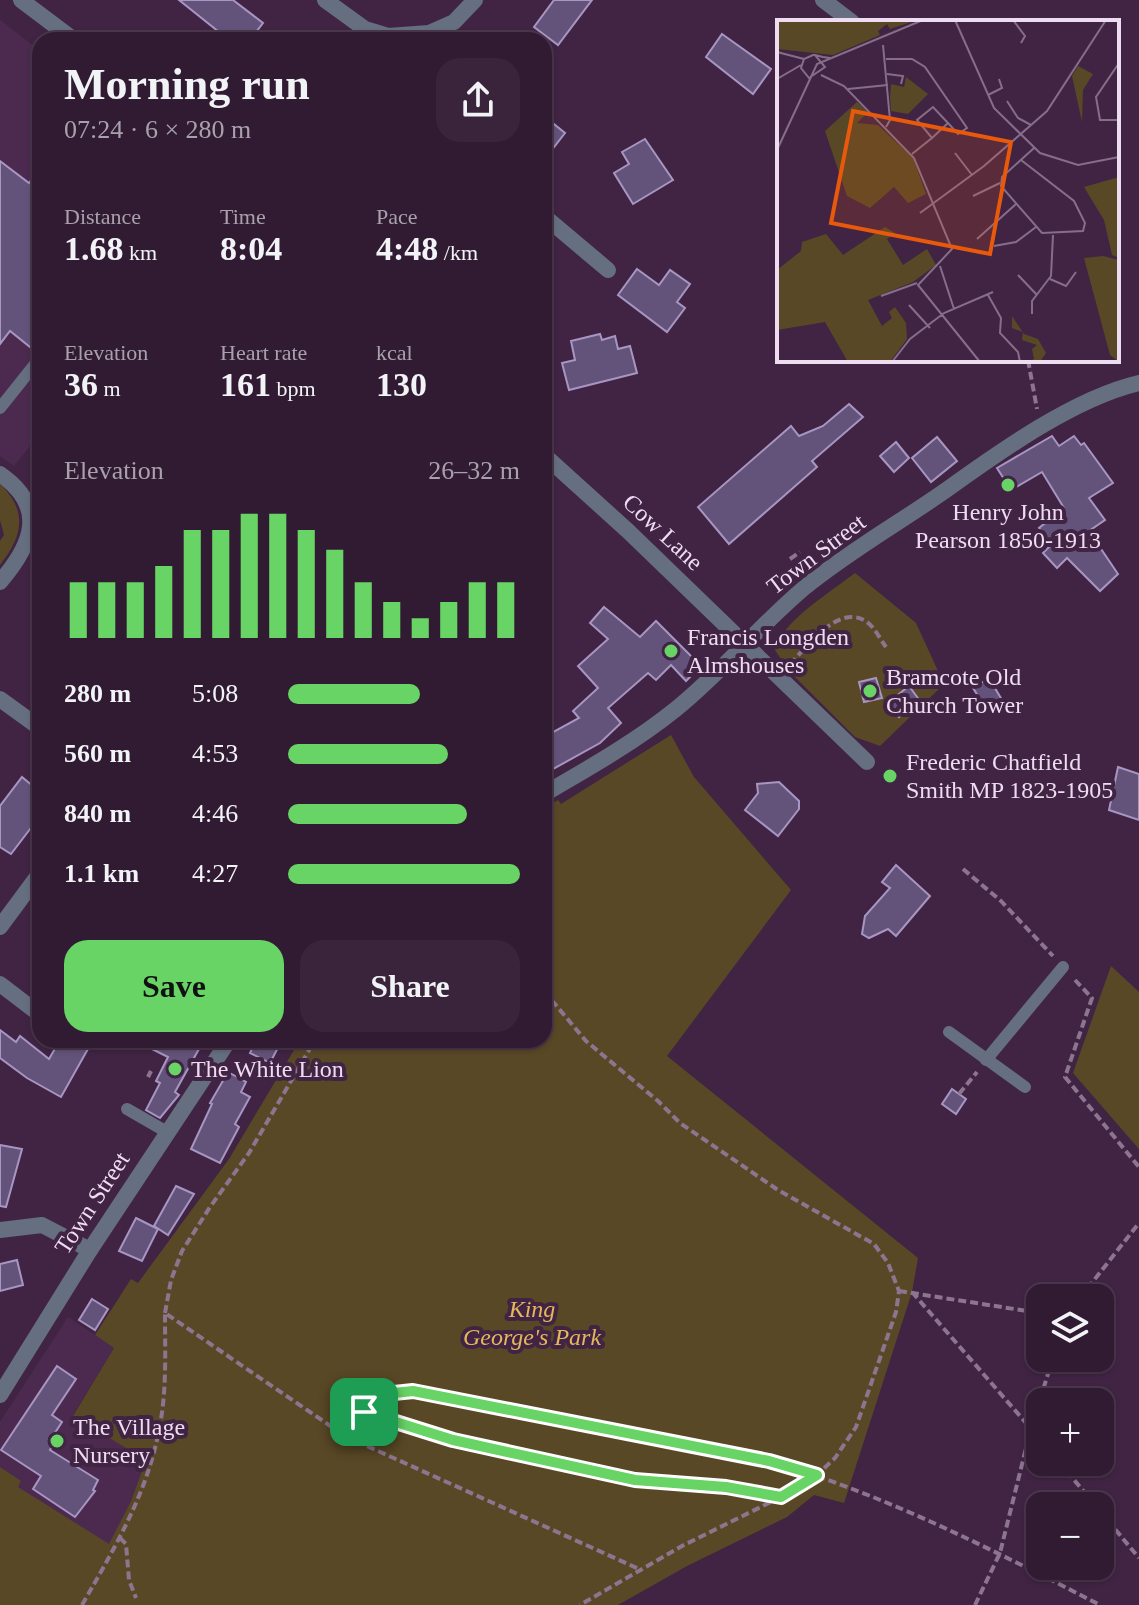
<!DOCTYPE html>
<html lang="en">
<head>
<meta charset="utf-8">
<style>
	body { margin:0; font-family:"Times New Roman",serif; background:#39243b; color:#f1f3f6; height:100vh; display:flex; flex-direction:column; font-size:30px; white-space:nowrap }
	* { box-sizing:border-box; margin:0 }
	p { font-size:26px; color:#a8a1ac }
	.icon { flex:none; width:44px; height:44px; fill:none; stroke:currentColor; stroke-width:2; stroke-linecap:round; stroke-linejoin:round }
	.map { position:relative; flex:1; overflow:hidden }
	.side { position:absolute; left:32px; top:32px; width:520px; height:1016px; display:flex; flex-direction:column; background:#311b33; border-radius:24px; box-shadow:0 2px 6px #0004,0 0 0 2px #4c394e }
	.side>* { flex:none }
	.controls { position:absolute; left:1026px; top:1284px; display:grid; gap:16px }
	.controls a { display:grid; place-items:center; width:88px; height:88px; border-radius:16px; background:#311b33; box-shadow:0 2px 6px #0004,0 0 0 2px #4c394e; font-size:40px }
	.pin { position:absolute; display:grid; place-items:center; width:68px; height:68px; color:#fff; margin:-34px; border-radius:16px; box-shadow:0 4px 12px #0006 }
	.round { display:grid; place-items:center; flex:none; width:84px; height:84px; border-radius:24px; background:#39243b }
	.summary { display:flex; align-items:center; justify-content:space-between; height:136px; padding:0 32px }
	h1 { font-size:44px; font-weight:800; line-height:60px }
	.figures { display:grid; grid-template-columns:repeat(3,1fr); gap:12px; height:136px; padding:8px 32px }
	.figures div { display:grid; align-content:center }
	.figures b { font-size:34px; font-weight:800 }
	.figures small { font-size:22px; font-weight:400 }
	.figures p { font-size:22px }
	.chart { height:224px; padding:16px 32px }
	.chart p { display:flex; justify-content:space-between }
	.chart svg { width:100%; height:144px; margin-top:8px; stroke:#68d465; stroke-width:6 }
	.primary-button { display:flex; gap:16px; margin-top:auto; padding:16px 32px }
	.primary-button a { flex:1; height:92px; border-radius:24px; background:#68d465; color:#111; font-size:32px; font-weight:800; line-height:92px; text-align:center }
	.primary-button a+a { background:#39243b; color:#f1f3f6 }
	ul { padding:0 32px; list-style:none; font-size:26px }
	li { display:grid; grid-template-columns:128px 96px 1fr; align-items:center; height:60px }
	li i { height:20px; border-radius:10px; background:#68d465 }
	.map>svg:first-child { display:block }
</style>
</head>
<body>
<div class="map">
<svg width="1139" height="1605" viewBox="0 0 1139 1605">
	<rect width="100%" height="100%" fill="#412444"/>
	<!-- built -->
	<g fill="#4c2a50">
		<polygon points="0,20 40,51 40,433 14,466 0,456"/>
		<polygon points="68,1317 114,1348 73,1415 146,1460 131,1501 109,1545 17,1487 21,1482 0,1467 0,1422"/>
	</g>
	<!-- green -->
	<g fill="#594826">
		<path d="M 0,484 C 29,512 22,537 0,565 L 0,541 L 4,535 L 0,520 Z"/>
		<path d="M 855,573 L 916,623 L 944,684 L 880,746 L 855,737 L 788,670 L 775,650 C 781,622 832,591 855,573 Z"/>
		<polygon points="671,735 694,777 791,890 667,1056 918,1258 912,1292 844,1503 814,1495 787,1517 687,1566 618,1605 0,1605 0,1467 21,1481 18,1487 109,1544 131,1501 146,1460 73,1416 114,1348 95,1335 131,1279 138,1283 229,1159 300,1040 544,1040 544,808 558,800 561,804"/>
		<polygon points="1111,966 1139,992 1139,1149 1073,1073"/>
	</g>
	<!-- building -->
	<g fill="#63537a" stroke="#a896c2" stroke-width="2">
		<polygon points="179,0 233,0 263,23 250,40 229,40"/>
		<polygon points="554,0 592,0 558,45 534,27"/>
		<polygon points="722,34 771,69 753,94 706,57"/>
		<polygon points="544,116 565,133 544,160"/>
		<polygon points="645,139 673,180 633,204 614,173 629,164 622,152"/>
		<polygon points="0,161 29,183 40,169 40,334 30,347 10,331 0,344"/>
		<polygon points="637,269 659,285 670,270 690,284 677,302 685,308 667,332 618,295"/>
		<polygon points="600,334 602,340 615,336 618,349 630,346 637,373 569,390 562,363 575,360 571,341"/>
		<polygon points="849,404 863,417 812,461 817,467 729,544 698,507 791,426 799,436 823,426"/>
		<polygon points="1052,436 1059,446 1074,436 1081,445 1084,443 1113,483 1089,498 1105,520 1089,531 1118,574 1100,591 1067,558 1057,568 1043,553 1052,544 1039,528 1064,508 1042,472 1011,490 997,468"/>
		<polygon points="937,437 957,461 931,482 912,458"/>
		<polygon points="896,442 909,458 894,472 880,456"/>
		<polygon points="604,607 640,637 656,621 701,666 686,681 671,665 656,680 648,673 608,708 621,723 600,743 544,774 544,737 579,718 573,711 598,688 578,666 608,639 590,623"/>
		<polygon points="876,678 882,698 864,702 859,682"/>
		<polygon points="989,678 1002,700 987,710 973,688"/>
		<polygon points="909,686 920,701 899,717 888,703"/>
		<polygon points="1118,767 1139,774 1139,820 1109,810"/>
		<polygon points="22,777 40,792 40,816 11,854 0,847 0,806"/>
		<polygon points="779,782 799,801 799,809 778,836 745,810 758,793 757,784"/>
		<polygon points="896,865 930,896 896,936 888,929 869,938 862,934 865,916 890,888 882,882"/>
		<polygon points="0,1030 16,1042 20,1036 49,1059 60,1040 93,1040 61,1097 27,1078 0,1058"/>
		<polygon points="134,1040 204,1040 175,1092 179,1095 160,1118 146,1110 160,1083 156,1081 168,1057"/>
		<polygon points="256,1040 282,1040 270,1063 250,1053"/>
		<polygon points="228,1072 246,1082 241,1092 250,1097 235,1124 239,1127 220,1163 191,1149 212,1104 210,1103"/>
		<polygon points="952,1089 966,1099 956,1114 942,1104"/>
		<polygon points="0,1145 22,1149 6,1207 0,1206"/>
		<polygon points="176,1186 194,1194 168,1235 154,1226"/>
		<polygon points="136,1218 158,1229 142,1261 119,1251"/>
		<polygon points="17,1260 23,1285 0,1291 0,1264"/>
		<polygon points="92,1299 108,1309 95,1330 79,1320"/>
		<polygon points="57,1366 76,1379 52,1415 62,1422 51,1439 56,1441 50,1450 98,1480 93,1490 95,1491 75,1517 33,1489 41,1476 1,1450"/>
	</g>
	<g fill="none" stroke-linecap="round" stroke-linejoin="round">
		<!-- path -->
		<g stroke="#8d758f" stroke-width="4" stroke-dasharray="8 4" stroke-linecap="butt">
			<polyline points="1028,360 1037,409"/>
			<polyline points="790,559 800,552"/>
			<path d="M 790,664 C 807,647 839,602 867,622 C 875,628 880,639 886,647"/>
			<polyline points="963,869 1001,901 1053,956"/>
			<polyline points="1075,980 1092,998 1065,1077 1139,1167"/>
			<polyline points="544,991 586,1041 658,1101 680,1123 778,1190 874,1244 888,1263 899,1291 896,1312 856,1427 835,1458 817,1475 789,1493 682,1546 580,1605"/>
			<polyline points="148,1077 151,1071"/>
			<polyline points="959,1094 977,1072"/>
			<polyline points="899,1291 1040,1313"/>
			<polyline points="912,1292 1040,1439"/>
			<polyline points="1080,1298 1139,1223"/>
			<polyline points="165,1313 171,1280 182,1251 210,1207 249,1153 315,1040"/>
			<path d="M 364,1412 L 394,1393 L 413,1391 L 769,1461 C 884,1494 993,1550 1100,1605"/>
			<polyline points="345,1436 364,1412 453,1440 635,1480 726,1487 779,1497"/>
			<polyline points="1059,1462 1096,1506"/>
			<polyline points="1100,1511 1139,1558"/>
			<polyline points="120,1538 126,1544 129,1580 136,1598"/>
			<path d="M 82,1605 C 114,1549 147,1494 159,1430 C 167,1392 165,1352 165,1313 L 345,1436 L 639,1569"/>
			<polyline points="975,1605 1000,1553 1031,1428 1053,1358"/>
		</g>
		<!-- service -->
		<g stroke="#656f80" stroke-width="12">
			<polyline points="0,408 40,358"/>
			<polyline points="949,1032 1025,1087"/>
			<polyline points="986,1060 1063,967"/>
			<polyline points="127,1109 167,1132"/>
		</g>
		<!-- minor -->
		<g stroke="#656f80" stroke-width="16">
			<polyline points="21,0 74,40"/>
			<polyline points="325,0 365,29 388,36 429,33 454,22 475,0"/>
			<polyline points="823,0 852,22"/>
			<polyline points="544,216 608,270"/>
			<polyline points="544,455 628,531 867,762"/>
			<path d="M 0,474 C 48,507 32,545 0,582"/>
			<polyline points="0,699 40,728"/>
			<polyline points="0,927 40,873"/>
			<polyline points="0,984 34,1010"/>
			<polyline points="0,1230 42,1225 90,1250"/>
		</g>
		<!-- tertiary -->
		<g stroke="#656f80" stroke-width="16">
			<path d="M 544,794 C 589,768 635,742 676,709 C 722,672 759,626 804,588 C 849,551 901,522 949,488 C 1002,450 1075,398 1139,383"/>
			<polyline points="0,1395 90,1250 229,1040"/>
		</g>
	</g>
	<g fill="none" stroke-linecap="round" stroke-linejoin="round">
		<!-- route casing -->
		<g stroke="#fff" stroke-width="16">
			<polygon id="route" points="413,1391 769,1461 817,1475 781,1497 726,1487 635,1480 453,1440 364,1412 394,1393"/>
		</g>
		<!-- route -->
		<use href="#route" stroke="#68d465" stroke-width="10"/>
	</g>
	<!-- markers -->
	<g fill="#68d465" stroke="#412444" stroke-width="3">
		<circle cx="1008" cy="485" r="8"/>
		<circle cx="671" cy="651" r="8"/>
		<circle cx="870" cy="691" r="8"/>
		<circle cx="890" cy="776" r="8"/>
		<circle cx="175" cy="1069" r="8"/>
		<circle cx="57" cy="1441" r="8"/>
	</g>
	<g text-anchor="middle" dominant-baseline="central" stroke-width="8" stroke-linejoin="round" paint-order="stroke">
		<!-- poi labels -->
		<g font-size="24" fill="#eedcf0" stroke="#412444" text-anchor="start">
			<text x="1008" y="512" text-anchor="middle">Henry John<tspan x="1008" dy="28">Pearson 1850-1913</tspan></text>
			<text x="687" y="637">Francis Longden<tspan x="687" dy="28">Almshouses</tspan></text>
			<text x="886" y="677">Bramcote Old<tspan x="886" dy="28">Church Tower</tspan></text>
			<text x="906" y="762">Frederic Chatfield<tspan x="906" dy="28">Smith MP 1823-1905</tspan></text>
			<text x="191" y="1069">The White Lion</text>
			<text x="73" y="1427">The Village<tspan x="73" dy="28">Nursery</tspan></text>
		</g>
		<!-- street labels -->
		<g font-size="24" fill="#eedcf0" stroke="#412444">
			<text transform="translate(663 532) rotate(43)">Cow Lane</text>
			<text transform="translate(816 554) rotate(-37)">Town Street</text>
			<text transform="translate(92 1203) rotate(-57)">Town Street</text>
		</g>
		<!-- park labels -->
		<g font-size="24" font-style="italic" fill="#e4b75b" stroke="#412444">
			<text x="532" y="1309">King<tspan x="532" dy="28">George's Park</tspan></text>
		</g>
	</g>
	<!-- overview -->
	<g transform="translate(777 20)">
		<rect width="342" height="342" fill="#412444"/>
		<path d="M 0,0 L 140,0 L 113,9 L 110,4 L 101,11 L 103,15 L 56,35 L 0,29 ZM 301,46 L 316,54 L 306,70 L 305,102 L 295,56 ZM 129,57 L 151,74 L 131,94 L 114,91 L 113,78 L 114,64 L 127,67 ZM 80,82 L 91,92 L 80,103 L 101,105 L 136,138 L 149,174 L 131,183 L 117,167 L 93,188 L 70,176 L 48,111 ZM 342,157 L 342,238 L 335,235 L 327,200 L 307,167 ZM 108,207 L 118,213 L 110,219 L 126,245 L 150,229 L 159,245 L 136,262 L 91,280 L 105,306 L 115,298 L 112,292 L 118,287 L 129,303 L 130,319 L 113,342 L 71,342 L 48,302 L 0,310 L 0,250 L 24,231 L 25,222 L 49,214 L 66,235 ZM 326,236 L 342,240 L 342,342 L 333,335 L 307,238 ZM 235,296 L 247,314 L 261,319 L 269,333 L 263,342 L 251,342 L 257,339 L 255,329 L 260,325 L 245,320 L 246,312 L 235,308 Z" fill="#594826"/>
		<path fill="none" stroke="#866e89" stroke-width="2" d="M 178,0 L 217,88 L 263,133 L 301,145 L 342,137M 236,0 L 248,16 L 244,23M 106,25 L 113,100 L 109,107M 0,32 L 27,39M 38,35 L 48,47 L 32,58 L 24,48 L 27,39 L 36,35 L 38,35 L 46,37 L 53,38M 109,39 L 135,39 L 148,47 L 190,108 L 181,114 L 171,103 L 156,87 L 140,100 L 155,118 L 171,103M 342,43 L 319,77 L 323,100 L 342,100M 110,54 L 126,56 L 124,64M 44,55 L 67,66 L 137,138 L 175,229 L 141,265 L 203,342M 0,59 L 24,45M 71,69 L 111,65M 211,75 L 225,68 L 222,59M 230,81 L 241,98 L 254,105M 0,130 L 40,44 L 146,0M 178,133 L 195,155M 135,134 L 155,118M 244,140 L 297,181 L 308,203 L 306,211 L 265,213 L 224,166 L 225,157 L 257,128M 196,176 L 223,163M 143,193 L 207,146 L 270,91 L 329,0M 200,219 L 239,184M 217,226 L 239,222 L 259,207M 163,246 L 177,289M 241,255 L 260,275M 273,259 L 289,266 L 299,252M 211,275 L 224,298 L 223,313 L 241,332 L 243,342M 104,276 L 140,263M 132,285 L 153,308M 255,294 L 255,281 L 274,256 L 276,215M 115,342 L 133,319 L 167,293 L 216,272"/>
		<path fill="#e8590c" fill-opacity="0.15" stroke="#e8590c" stroke-width="4" d="M 76,91 L 234,122 L 213,234 L 54,203 Z"/>
		<rect width="342" height="342" fill="none" stroke="#eedcf0" stroke-width="4"/>
	</g>
</svg>
<div class="controls">
<a><svg class="icon" aria-label="layers" viewBox="0 0 24 24"><path d="M12 4l9 5-9 5-9-5zM3 14l9 5 9-5"/></svg></a>
<a>+</a>
<a>−</a>
</div>
<div class="pin" style="left:364px;top:1412px;background:#1e9e55"><svg class="icon" aria-label="arrive" viewBox="0 0 24 24"><path d="M6 21V4h12l-3 4 3 4H6"/></svg></div>
<section class="side">
<div class="summary"><div><h1>Morning run</h1><p>07:24 · 6 × 280 m</p></div><a class="round"><svg class="icon" aria-label="share" viewBox="0 0 24 24"><path d="M12 15V3M7 8l5-5 5 5M5 13v7h14v-7"/></svg></a></div>
<div class="figures">
<div><p>Distance</p><b>1.68<small> km</small></b></div>
<div><p>Time</p><b>8:04</b></div>
<div><p>Pace</p><b>4:48<small> /km</small></b></div>
</div>
<div class="figures">
<div><p>Elevation</p><b>36<small> m</small></b></div>
<div><p>Heart rate</p><b>161<small> bpm</small></b></div>
<div><p>kcal</p><b>130</b></div>
</div>
<div class="chart"><p><span>Elevation</span>26–32 m</p>
<svg viewBox="0 0 160 44" preserveAspectRatio="none"><path d="M5 44V27M15 44V27M25 44V27M35 44V22M45 44V11M55 44V11M65 44V6M75 44V6M85 44V11M95 44V17M105 44V27M115 44V33M125 44V38M135 44V33M145 44V27M155 44V27"/></svg>
</div>
<ul>
<li><b>280 m</b>5:08<i style="width:57%"></i></li>
<li><b>560 m</b>4:53<i style="width:69%"></i></li>
<li><b>840 m</b>4:46<i style="width:77%"></i></li>
<li><b>1.1 km</b>4:27<i style="width:100%"></i></li>
</ul>
<div class="primary-button"><a>Save</a><a>Share</a></div>
</section>
</div>
</body>
</html>
